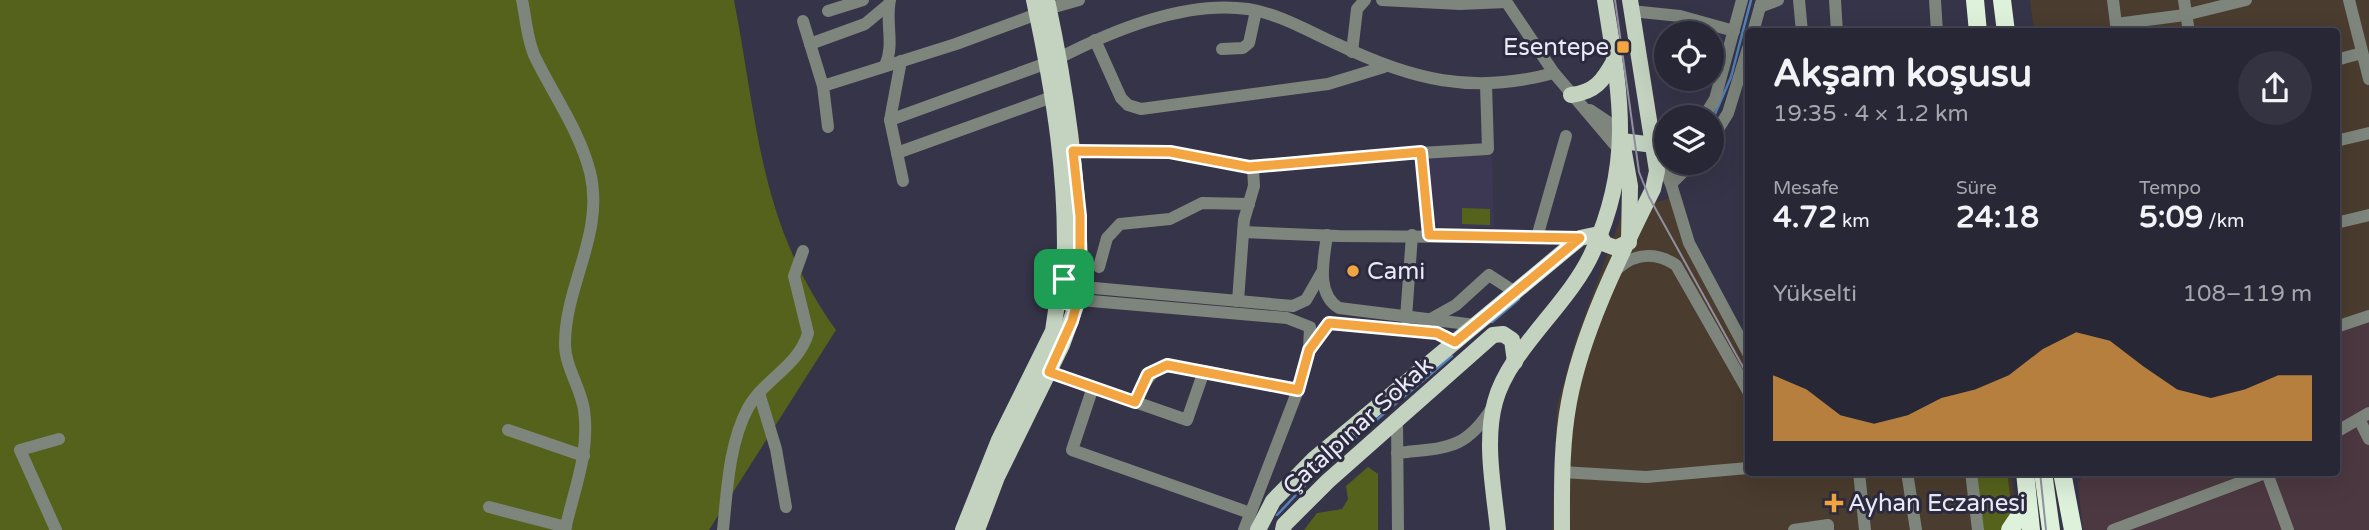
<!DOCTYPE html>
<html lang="tr">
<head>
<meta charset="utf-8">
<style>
	body { margin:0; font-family:"Varela Round",sans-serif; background:#343342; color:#f1f3f6; height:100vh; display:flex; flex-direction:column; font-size:26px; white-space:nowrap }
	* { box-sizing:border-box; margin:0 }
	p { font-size:23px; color:#a5a5ad }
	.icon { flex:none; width:38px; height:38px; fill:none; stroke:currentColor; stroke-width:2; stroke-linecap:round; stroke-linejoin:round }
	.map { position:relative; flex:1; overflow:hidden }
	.sheet { position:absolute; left:1745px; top:28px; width:595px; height:448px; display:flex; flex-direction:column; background:#282736; border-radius:7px; box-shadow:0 7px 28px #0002,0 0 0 2px #444451 }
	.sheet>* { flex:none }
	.controls { position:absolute; left:1654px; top:21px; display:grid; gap:14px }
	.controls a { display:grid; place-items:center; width:70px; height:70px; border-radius:50%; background:#282736; box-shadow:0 7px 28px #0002,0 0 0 2px #444451; font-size:35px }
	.pin { position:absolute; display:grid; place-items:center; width:60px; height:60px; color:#fff; margin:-30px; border-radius:14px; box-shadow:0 4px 10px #0006 }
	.round { display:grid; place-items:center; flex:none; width:74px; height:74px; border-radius:37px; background:#343342 }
	.summary { display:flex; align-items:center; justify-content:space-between; height:119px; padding:0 28px }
	h1 { font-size:38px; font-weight:800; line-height:52px }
	.stats { display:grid; grid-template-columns:repeat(3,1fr); gap:10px; height:119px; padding:7px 28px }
	.stats div { display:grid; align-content:center }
	.stats b { font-size:30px; font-weight:800 }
	.stats small { font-size:19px; font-weight:400 }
	.stats p { font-size:19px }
	.chart { height:196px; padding:14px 28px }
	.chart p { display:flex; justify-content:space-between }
	.chart svg { width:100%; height:126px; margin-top:7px; fill:#f2a540; opacity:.7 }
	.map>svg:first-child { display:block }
</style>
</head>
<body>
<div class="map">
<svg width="2369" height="530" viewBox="0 0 2369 530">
	<rect width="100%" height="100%" fill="#363448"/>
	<!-- commercial -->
	<polygon fill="#4c3840" points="2369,318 2369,530 2083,530 2078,483 2085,472 2336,472 2336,329"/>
	<!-- industrial -->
	<g fill="#4a3c2e">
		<polygon points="2030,0 2369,0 2369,318 2336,329 2336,32 2034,31"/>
		<polygon points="1681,195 1693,238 1748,344 1748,472 2011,473 2020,530 1552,530 1557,406 1576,339 1623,212"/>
	</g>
	<!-- built -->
	<polygon fill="#3c3853" points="1428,154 1492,156 1494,227 1439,227 1430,216"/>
	<!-- green -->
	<g fill="#55621b">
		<path d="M 0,0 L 734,0 C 758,124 759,223 836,330 L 709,530 L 0,530 Z"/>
		<polygon points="1462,208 1490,209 1490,225 1462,224"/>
		<polygon points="1368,467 1378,474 1378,530 1304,530 1317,513 1342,509 1348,499 1346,486"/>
		<polygon points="1975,473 2007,473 2015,530 1982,530"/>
	</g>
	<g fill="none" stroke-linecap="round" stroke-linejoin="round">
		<!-- stream -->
		<g stroke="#5280ba" stroke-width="2.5">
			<polyline points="1712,121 1731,77 1751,0"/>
			<polyline points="1492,322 1519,299"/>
			<polyline points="1277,515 1328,461 1452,356"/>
		</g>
		<!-- minor -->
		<g stroke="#7d857c" stroke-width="12">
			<path d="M 522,0 C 526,18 527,40 535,57 C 554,96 579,130 590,172 C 605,234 565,284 565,344 C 565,367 581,388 584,410 C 590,453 574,489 565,530"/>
			<polyline points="1382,0 1460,4 1506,2"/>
			<polyline points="1505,0 1554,73 1621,152"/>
			<polyline points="1799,0 1802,32"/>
			<polyline points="1835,0 1837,32"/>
			<polyline points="1935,0 1937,32"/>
			<polyline points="2113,0 2116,24 2185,15 2246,0"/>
			<polyline points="2184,0 2189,32"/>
			<polyline points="2349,0 2369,79"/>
			<polyline points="1058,6 1079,0"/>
			<polyline points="1760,7 1778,0"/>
			<polyline points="828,11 863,0"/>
			<polyline points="1631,11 1680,16 1734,31"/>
			<polyline points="803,21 823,86 828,127"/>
			<polyline points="1753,32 1762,0"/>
			<polyline points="1095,40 1121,98 1128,105 1141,109 1328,84 1384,67"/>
			<polyline points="810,44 865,24 889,4"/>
			<polyline points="1222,49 1243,48 1249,43 1256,11"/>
			<polyline points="1352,52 1357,9 1365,0"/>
			<path d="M 1059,58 C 1113,30 1185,0 1248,9 C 1280,14 1308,31 1337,44 C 1412,80 1472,95 1554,73"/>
			<polyline points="2336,60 2362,53"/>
			<polyline points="901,61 890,120 903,181"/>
			<path d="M 885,66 C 895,44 885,23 890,0"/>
			<polyline points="823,86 956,44 1037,14"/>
			<polyline points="1590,110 1608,122 1622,140"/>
			<polyline points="1704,117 1715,99 1742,0"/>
			<polyline points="890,120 1047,63"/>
			<polyline points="1712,139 1728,113 1748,48"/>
			<polyline points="2336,141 2369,133"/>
			<polyline points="1666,146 1654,145 1671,184 1689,243 1748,353"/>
			<polyline points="1073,151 1170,152 1253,167 1336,158 1488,149 1486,84"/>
			<polyline points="1421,152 1429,235"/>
			<polyline points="897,153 1052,97"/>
			<polyline points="1671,184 1692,163"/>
			<polyline points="2336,223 2369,215"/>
			<polyline points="1243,232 1338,236 1580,238"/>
			<path d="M 1327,235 C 1324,259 1315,293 1339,308 L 1475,325"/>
			<polyline points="1537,237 1566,136"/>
			<polyline points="1099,267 1107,238 1120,224 1170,219 1202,203 1249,204"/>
			<path d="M 1617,269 C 1635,253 1656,252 1676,265 L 1748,391"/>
			<polyline points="1083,287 1293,306 1306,300 1322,272"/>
			<polyline points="1080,300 1287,318 1310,327 1309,350 1298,390 1244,530"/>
			<polyline points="1238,301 1244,220 1254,186 1253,167"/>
			<polyline points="1406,318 1412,235"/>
			<polyline points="1429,320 1456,305 1489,275 1515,292"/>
			<polyline points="2336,327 2369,316"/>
			<polyline points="1309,350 1329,323 1437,333 1455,342"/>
			<polyline points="1049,372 1187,420 1204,371 1298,390"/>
			<polyline points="1093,387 1072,450 1250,513"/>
			<polyline points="759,393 776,449 786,507"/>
			<path d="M 1135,402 C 1155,360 1161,364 1204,371"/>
			<polyline points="2359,419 2369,439"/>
			<polyline points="1397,420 1398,530"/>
			<polyline points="508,430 584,456"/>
			<polyline points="2336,432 2369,413"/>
			<path d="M 1397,453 C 1445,447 1464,452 1492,408"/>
			<polyline points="1562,472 1646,477 1748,468"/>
			<polyline points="1859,472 1865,530"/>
			<polyline points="1907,472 1916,530"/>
			<polyline points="1971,472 1978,530"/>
			<polyline points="2267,473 2288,530"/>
			<polyline points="489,507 566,527"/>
			<polyline points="56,530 20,450 59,439"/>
			<path d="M 723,530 C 727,491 729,443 748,408 C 763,380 799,366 808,333 L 794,276 L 803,251"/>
			<polyline points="1794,530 1828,525 1828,530"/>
			<polyline points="2113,530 2268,472"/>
		</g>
		<!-- major -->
		<g stroke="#c3d3c0" stroke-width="16">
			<path d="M 1034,0 C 1054,93 1069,183 1064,279"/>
			<path d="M 1047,0 C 1067,93 1080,186 1080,281"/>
			<path d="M 1571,95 C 1595,92 1603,81 1614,61"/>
			<polyline points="963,530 999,440 1053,331 1058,297"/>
			<polyline points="977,530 997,477 1062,345 1077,303"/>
			<polyline points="1258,530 1273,501 1313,460 1580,238 1599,234 1605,244 1616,248 1629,242 1630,186 1622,141 1654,145"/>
			<polyline points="1283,530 1284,525 1328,481 1493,335 1503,334 1512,340 1515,362"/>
			<path d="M 1498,530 C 1494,490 1484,442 1495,402 C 1509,349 1570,304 1593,251 C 1634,160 1620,94 1605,0"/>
			<path d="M 1562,530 C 1562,488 1561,444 1569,402 C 1582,331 1621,254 1653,189 L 1657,171 L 1630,0"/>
		</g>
		<!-- highway -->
		<g stroke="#def1db" stroke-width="18">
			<polyline points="1975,0 1978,32"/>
			<polyline points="2002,0 2006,32"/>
			<polyline points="2025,472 2031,530"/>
			<polyline points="2043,472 2051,530"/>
			<polyline points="2062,472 2073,530"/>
			<polyline points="2010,530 2028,503"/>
		</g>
		<!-- tram -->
		<g stroke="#9190a0" stroke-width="2">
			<polyline points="1615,0 1639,172 1649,197 1748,376"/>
			<polyline points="2040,472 2046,530"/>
		</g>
	</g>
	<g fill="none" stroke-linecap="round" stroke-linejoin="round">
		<!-- route casing -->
		<g stroke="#fff" stroke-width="14">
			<path id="route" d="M 1073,151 L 1170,152 L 1249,167 L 1421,152 L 1429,235 L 1580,238 L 1455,342 L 1437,333 L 1329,323 L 1309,350 L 1298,390 L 1167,365 L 1148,374 L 1135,402 L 1049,372 L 1072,321 L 1077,303 C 1063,307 1055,298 1058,285 L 1068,277 L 1080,281 L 1080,216 Z"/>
		</g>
		<!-- route -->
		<use href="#route" stroke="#f2a540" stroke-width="9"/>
	</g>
	<!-- markers -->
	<g fill="#f2a540" stroke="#2c2a3e" stroke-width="2.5">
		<rect x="1616" y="40" width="14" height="14" rx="3.5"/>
		<circle cx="1353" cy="271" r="7"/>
		<path d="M1830.5 492.5h7v7h7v7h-7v7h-7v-7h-7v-7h7z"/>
	</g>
	<g text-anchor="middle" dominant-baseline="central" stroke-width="6" stroke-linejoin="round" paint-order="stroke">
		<!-- poi labels -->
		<g font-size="24" fill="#ebeaf7" stroke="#2c2a3e" text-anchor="start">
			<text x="1609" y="47" text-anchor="end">Esentepe</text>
			<text x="1367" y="271">Cami</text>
			<text x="1848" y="503">Ayhan Eczanesi</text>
		</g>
		<!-- street labels -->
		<g font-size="24" fill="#ebeaf7" stroke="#2c2a3e">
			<text transform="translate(1358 426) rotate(-42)">Çatalpınar Sokak</text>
		</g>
	</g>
</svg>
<div class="controls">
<a><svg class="icon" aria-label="locate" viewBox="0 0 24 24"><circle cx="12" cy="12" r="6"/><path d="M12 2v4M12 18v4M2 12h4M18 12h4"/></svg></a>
<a><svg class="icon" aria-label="layers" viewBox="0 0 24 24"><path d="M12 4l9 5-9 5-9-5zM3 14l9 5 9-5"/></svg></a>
</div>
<div class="pin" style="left:1064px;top:279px;background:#1e9e55"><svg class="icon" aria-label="arrive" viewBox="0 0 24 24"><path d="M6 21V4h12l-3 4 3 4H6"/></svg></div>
<section class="sheet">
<div class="summary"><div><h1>Akşam koşusu</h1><p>19:35 · 4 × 1.2 km</p></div><a class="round"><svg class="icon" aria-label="share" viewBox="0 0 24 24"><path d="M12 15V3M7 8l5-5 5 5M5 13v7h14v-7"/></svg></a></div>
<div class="stats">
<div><p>Mesafe</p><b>4.72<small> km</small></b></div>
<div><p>Süre</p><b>24:18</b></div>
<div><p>Tempo</p><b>5:09<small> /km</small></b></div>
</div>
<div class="chart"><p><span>Yükselti</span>108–119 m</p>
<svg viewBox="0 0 160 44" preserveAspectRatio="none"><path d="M0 44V21L10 26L20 35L30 38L40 35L50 29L60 26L70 21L80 12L90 6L100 9L110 18L120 26L130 29L140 26L150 21L160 21V44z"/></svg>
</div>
</section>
</div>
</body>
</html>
